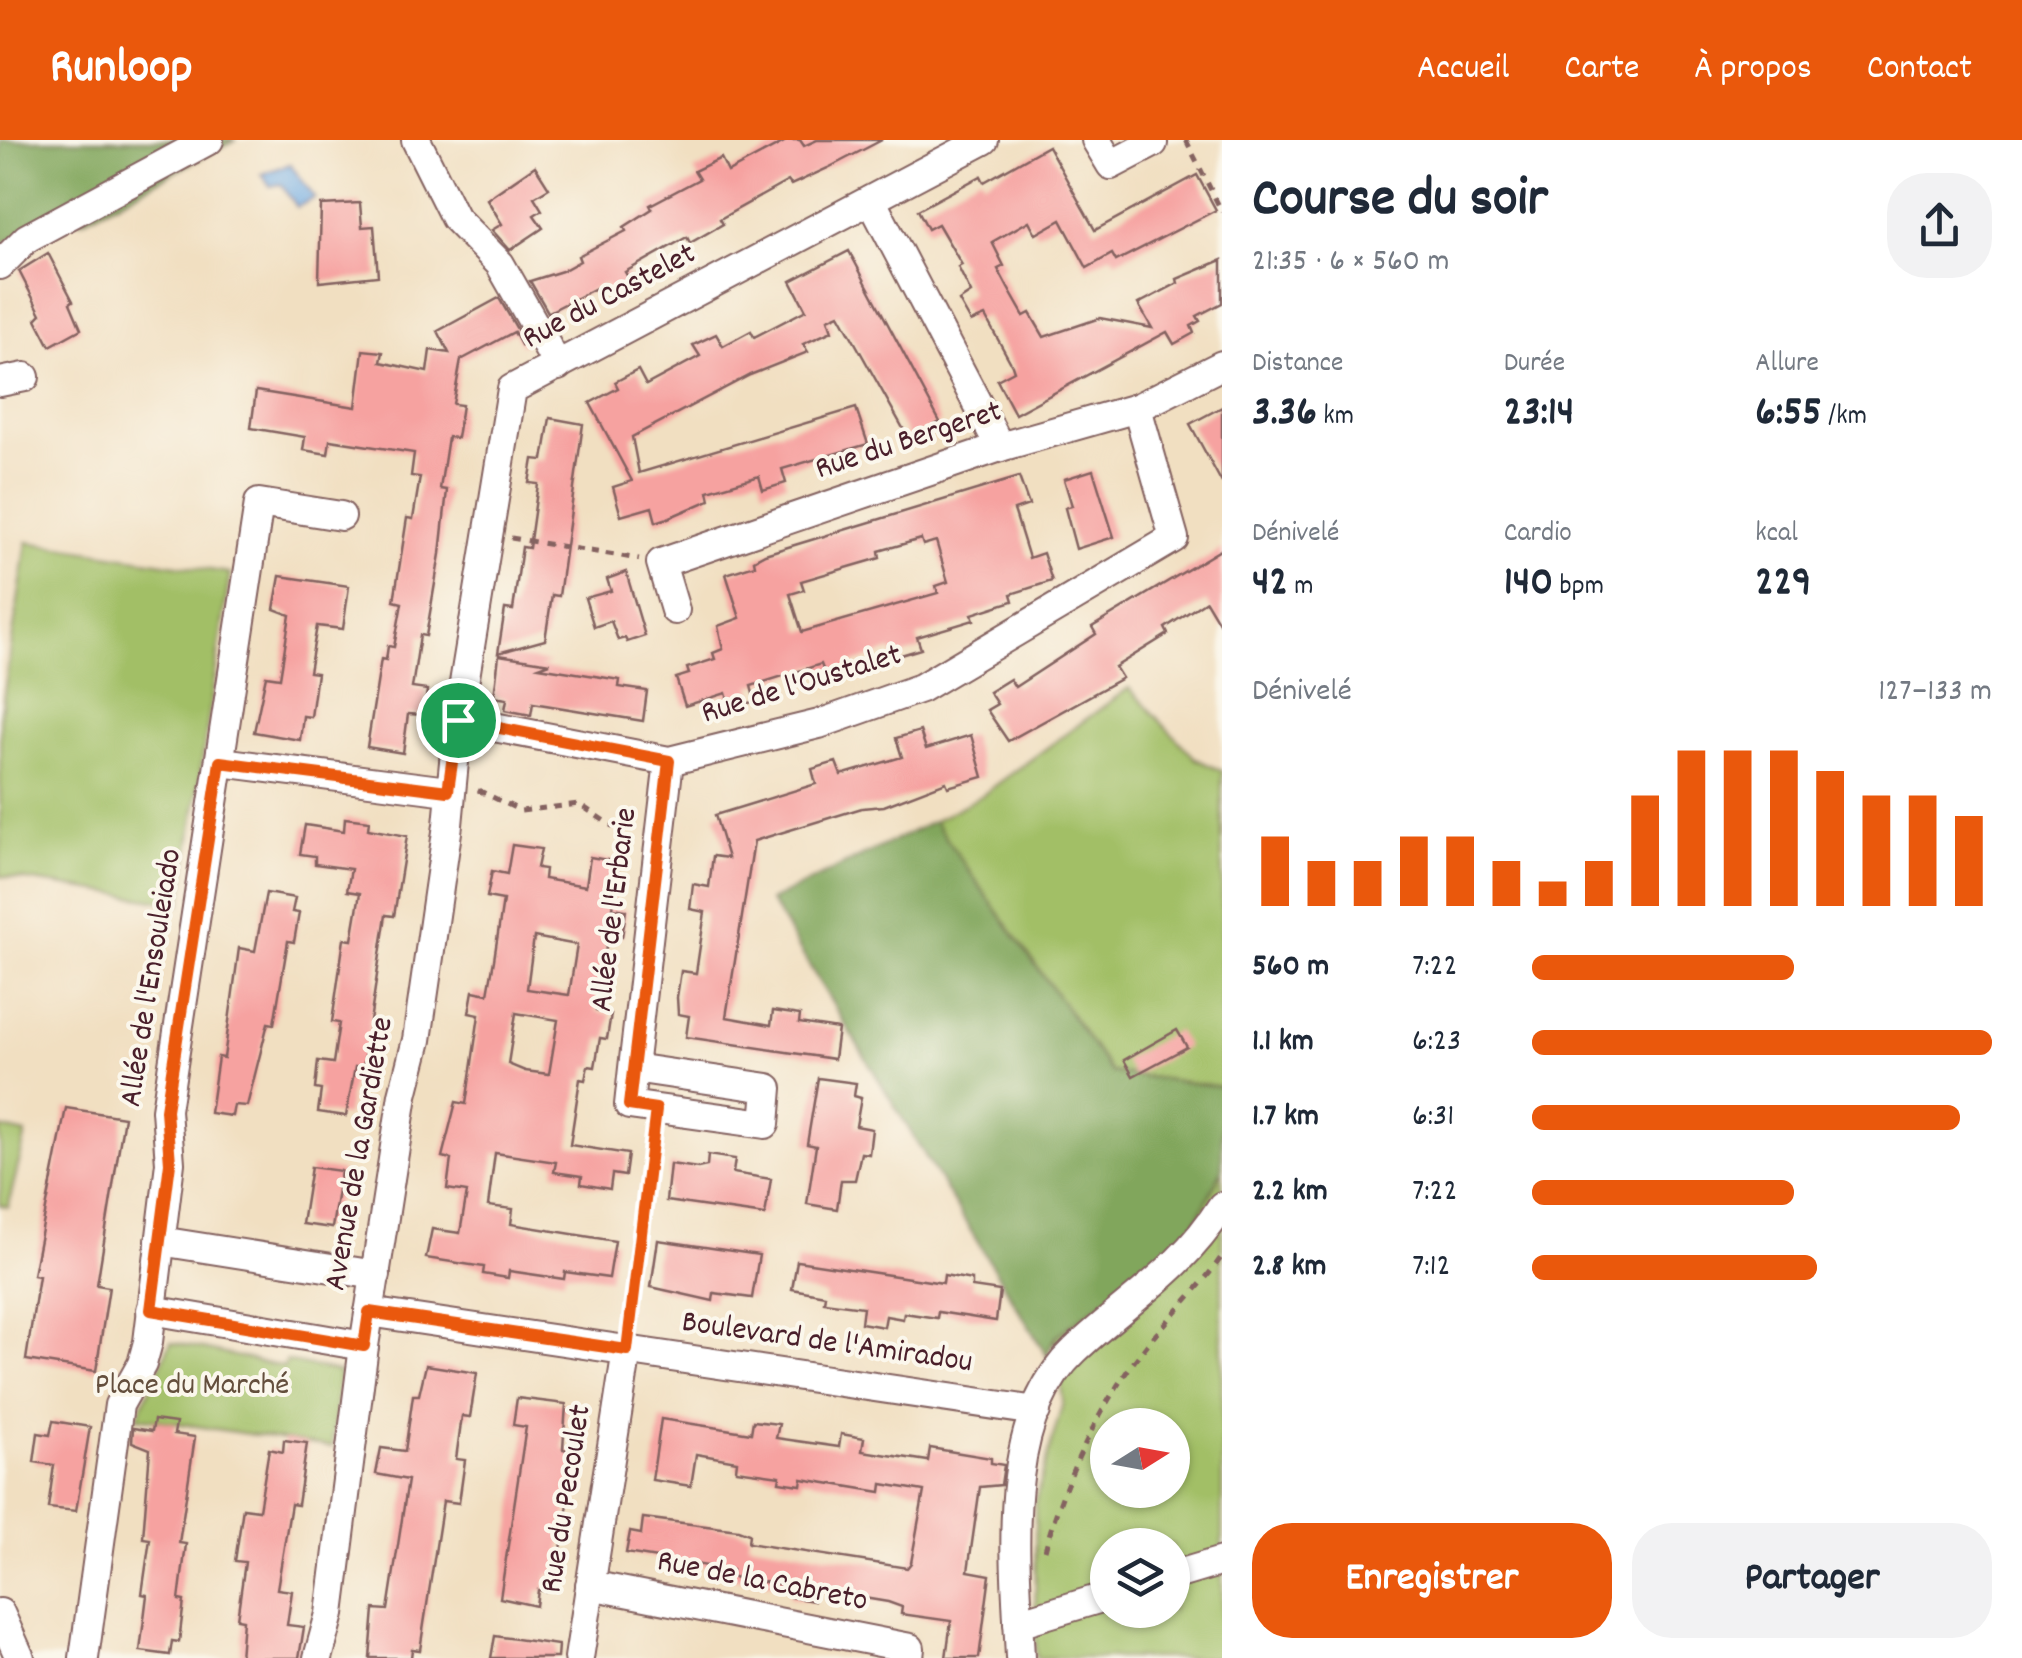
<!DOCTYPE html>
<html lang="fr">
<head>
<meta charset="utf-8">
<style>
	body { margin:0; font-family:Dekko,sans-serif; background:#f2f2f3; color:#1f2937; height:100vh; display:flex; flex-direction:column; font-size:38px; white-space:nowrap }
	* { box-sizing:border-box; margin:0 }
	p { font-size:32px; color:#747a83 }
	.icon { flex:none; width:55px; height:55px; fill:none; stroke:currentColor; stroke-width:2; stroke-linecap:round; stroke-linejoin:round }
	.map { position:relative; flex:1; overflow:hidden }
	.panel { display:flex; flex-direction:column; background:#fff; width:800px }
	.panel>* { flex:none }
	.needle { width:65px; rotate:79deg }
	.buttons { position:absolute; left:1090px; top:1268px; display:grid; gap:20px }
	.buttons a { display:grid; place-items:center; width:100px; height:100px; border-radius:50%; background:#fff; box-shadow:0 2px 8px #0004; font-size:50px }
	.pin { position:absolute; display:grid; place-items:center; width:85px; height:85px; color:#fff; margin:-42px; border:5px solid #fff; border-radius:50%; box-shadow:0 2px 10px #0007 }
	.round { display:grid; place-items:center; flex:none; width:105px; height:105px; border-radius:40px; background:#f2f2f3 }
	.headline { display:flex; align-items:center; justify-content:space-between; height:170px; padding:0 30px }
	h1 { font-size:55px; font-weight:800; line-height:75px }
	.stats { display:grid; grid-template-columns:repeat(3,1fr); gap:15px; height:170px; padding:10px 30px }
	.stats div { display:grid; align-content:center }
	.stats b { font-size:42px; font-weight:800 }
	.stats small { font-size:28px; font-weight:400 }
	.stats p { font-size:28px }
	.chart { height:280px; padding:20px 30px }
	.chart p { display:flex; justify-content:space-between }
	.chart svg { width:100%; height:180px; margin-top:10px; stroke:#ea580c; stroke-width:6 }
	.action { display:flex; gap:20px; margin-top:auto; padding:20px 30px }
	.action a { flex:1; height:115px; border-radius:40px; background:#ea580c; color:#fff; font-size:40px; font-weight:800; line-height:115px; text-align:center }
	.action a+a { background:#f2f2f3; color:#1f2937 }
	ul { padding:0 30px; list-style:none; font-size:32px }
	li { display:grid; grid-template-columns:160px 120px 1fr; align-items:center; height:75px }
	li i { height:25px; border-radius:12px; background:#ea580c }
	header { display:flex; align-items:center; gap:60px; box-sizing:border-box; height:140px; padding:0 50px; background:#ea580c; color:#fff }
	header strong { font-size:48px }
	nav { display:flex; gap:55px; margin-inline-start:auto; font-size:35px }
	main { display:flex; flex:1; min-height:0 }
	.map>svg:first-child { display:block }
</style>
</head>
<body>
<header>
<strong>Runloop</strong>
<nav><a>Accueil</a><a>Carte</a><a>À propos</a><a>Contact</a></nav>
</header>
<main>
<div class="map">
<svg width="1222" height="1518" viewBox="0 0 1222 1518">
	<rect width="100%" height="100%" fill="#fbf7ec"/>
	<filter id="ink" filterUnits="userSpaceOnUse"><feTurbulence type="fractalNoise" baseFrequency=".01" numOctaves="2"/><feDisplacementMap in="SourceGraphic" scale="20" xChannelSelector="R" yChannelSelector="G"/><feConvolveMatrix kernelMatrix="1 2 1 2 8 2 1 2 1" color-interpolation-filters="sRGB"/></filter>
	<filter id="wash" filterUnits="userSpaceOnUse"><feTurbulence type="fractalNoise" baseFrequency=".0048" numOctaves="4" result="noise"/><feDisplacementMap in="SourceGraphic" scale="40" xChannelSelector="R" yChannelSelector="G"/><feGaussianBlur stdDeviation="2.25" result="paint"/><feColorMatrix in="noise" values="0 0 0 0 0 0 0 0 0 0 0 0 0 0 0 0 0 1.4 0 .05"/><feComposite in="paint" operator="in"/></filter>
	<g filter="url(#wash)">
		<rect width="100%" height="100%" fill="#f1dfc1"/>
		<!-- green -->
		<g fill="#a2bf66" stroke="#766f48" stroke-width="2.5" fill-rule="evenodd">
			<polygon points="27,402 230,433 181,764 0,736 0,579"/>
			<polygon points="1129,548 1196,619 1222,631 1222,947 1111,932 934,681 981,656"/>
			<polygon points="0,988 26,994 8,1067 0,1065"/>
			<path d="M 1222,1030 L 1222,1518 L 1036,1518 L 1035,1362 L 1063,1262 L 1055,1197 L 1188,1098 ZM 1108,1285 L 1172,1285 L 1172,1350 L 1108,1350 ZM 1108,1405 L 1172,1405 L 1172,1470 L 1108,1470 Z"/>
			<polygon points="171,1202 284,1227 286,1221 339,1232 332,1307 137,1277"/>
		</g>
		<!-- forest -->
		<g fill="#81a65b" stroke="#666243" stroke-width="2.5">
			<polygon points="0,0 236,0 81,81 72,66 0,105"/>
			<polygon points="934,681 1111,932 1222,947 1222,1030 1188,1098 1055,1197 1047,1216 770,761"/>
		</g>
		<!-- water -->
		<polygon fill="#71aae1" stroke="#5e6486" stroke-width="2.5" points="290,24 315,58 297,67 281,44 270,46 262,34"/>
		<g id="blocks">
			<!-- building -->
			<g fill="#f6a2a0" fill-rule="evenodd">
				<polygon points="788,0 800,0 804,6 817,0 882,0 828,28 791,45 788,41 720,79 723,84 690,103 687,97 625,132 633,146 611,157 604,144 549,172 556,186 530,141 562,131 580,121 578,116 626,91 624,87 652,69 650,65 699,39 694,31 721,18 728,32"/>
				<polygon points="1048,6 1095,90 1197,35 1216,70 1116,121 1112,114 1087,128 1061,80 1036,94 1029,81 992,102 1004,126 998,129 1008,148 1024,176 1030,173 1044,197 1100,178 1152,188 1138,164 1178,143 1177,139 1222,120 1222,163 1197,176 1200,181 1191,186 1194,193 1174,204 1167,192 1015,274 997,240 1014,231 1012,225 985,176 971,182 959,161 971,153 958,127 962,125 938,84 928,89 918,70 981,36 984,42"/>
				<polygon points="535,26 549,48 534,57 542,70 534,75 543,88 510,110 492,90 502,84 487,59"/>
				<polygon points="360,63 362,87 374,86 378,136 319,142 321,65"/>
				<polygon points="849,111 940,282 909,299 839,174 828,179 832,191 803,204 808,212 750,235 632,297 639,333 856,268 868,304 782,329 786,343 763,350 759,336 708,351 710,360 668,378 656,382 652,367 621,376 613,347 632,341 590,263 618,248 615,242 638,230 646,245 700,216 693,205 716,194 723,206 751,191 754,197 806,170 791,141"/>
				<polygon points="48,113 73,161 70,163 81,189 50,206 36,179 41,174 19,131"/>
				<polygon points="499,158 525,203 521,205 514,192 461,220 453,264 462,265 457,298 448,297 440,349 447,350 440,414 426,496 420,495 412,548 427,550 424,575 408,574 403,613 367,607 381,519 386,520 388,506 394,507 402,463 394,461 407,378 413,379 420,337 411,336 414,313 330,300 328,314 303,310 305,297 251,288 256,251 356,267 363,210 383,212 381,222 427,232 430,210 449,213 438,191"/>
				<polygon points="1222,267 1222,343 1190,284"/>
				<polygon points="550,278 583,284 559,456 552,455 545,500 498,513 505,469 513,470 522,407 529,408 538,344 529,343 533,319 543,320"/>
				<polygon points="1093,330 1114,397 1076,409 1065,368 1072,366 1064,339"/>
				<path d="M 1019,337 L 1029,365 L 1014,370 L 1016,376 L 1029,418 L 1043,413 L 1052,441 L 1011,454 L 1013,461 L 972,474 L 974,480 L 917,497 L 921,509 L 894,517 L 892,510 L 849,525 L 851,532 L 827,540 L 821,524 L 751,546 L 755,561 L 731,569 L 726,553 L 685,566 L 676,538 L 689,534 L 687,528 L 715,519 L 713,513 L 723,509 L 718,486 L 740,478 L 726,434 L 755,425 L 754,420 L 765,414 ZM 921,399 L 923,405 L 936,401 L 948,442 L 936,446 L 938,453 L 802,492 L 790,454 L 804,450 L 801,441 L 880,418 L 879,411 Z"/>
				<polygon points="1222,409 1222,488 1206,461 1165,488 1168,494 1115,527 1122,538 1008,601 987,570 997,564 989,552 1010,539 1015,547 1096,494 1092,487"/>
				<polygon points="626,432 645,496 627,502 625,498 618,500 611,481 594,487 585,458 611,451 607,439"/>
				<polygon points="280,436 349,446 343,489 317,486 309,532 317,533 311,577 303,576 300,600 254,592 266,536 280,538 290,475 274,469"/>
				<polygon points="499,515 550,523 539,527 620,540 619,547 647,551 643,581 533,563 531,575 505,570 507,559 494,557"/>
				<polygon points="920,591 926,609 971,595 983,637 948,647 946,642 884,666 862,668 754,701 726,877 771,885 773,871 800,875 799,883 838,889 834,919 686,897 689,876 678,874 677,857 681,831 696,833 705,772 690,769 693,744 709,747 713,716 728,718 715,675 816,644 812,629 836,622 841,635 902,617 896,598"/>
				<polygon points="345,678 369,681 368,689 407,696 394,776 386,775 363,928 355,927 346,976 318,972 321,950 315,949 318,921 333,923 339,883 332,882 344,799 352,800 360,753 347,751 351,729 315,724 315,716 300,714 305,685 344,691"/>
				<path d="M 512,705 L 541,709 L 537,728 L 545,729 L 544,739 L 586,746 L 590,717 L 619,722 L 613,768 L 626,770 L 624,784 L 622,797 L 608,793 L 596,871 L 611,874 L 609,886 L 607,899 L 600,898 L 595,927 L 588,926 L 585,940 L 580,939 L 570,1005 L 628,1014 L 625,1036 L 612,1034 L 610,1049 L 581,1044 L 582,1036 L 554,1032 L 556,1022 L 495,1013 L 488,1066 L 513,1069 L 511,1084 L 615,1101 L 609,1138 L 565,1132 L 564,1139 L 509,1131 L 508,1138 L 483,1134 L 484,1127 L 426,1118 L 432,1089 L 460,1093 L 467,1052 L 447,1049 L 451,1019 L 442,1017 L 456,962 L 466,964 L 479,875 L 469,873 L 473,851 L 488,854 L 494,820 L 503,760 L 487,757 L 492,731 L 507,734 ZM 534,797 L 577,805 L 569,855 L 527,849 ZM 516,873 L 558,880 L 549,934 L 525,931 L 508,924 Z"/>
				<polygon points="266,753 295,758 292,772 299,773 294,802 288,801 274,884 268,883 247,966 234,965 232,976 210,973 218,917 224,918 239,808 255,811"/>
				<polygon points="1177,890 1187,907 1133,936 1124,920"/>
				<polygon points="818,938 856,943 854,956 861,958 856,986 872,989 869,1014 861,1013 855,1040 841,1040 837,1069 807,1064 816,1006 807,1004"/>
				<polygon points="66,968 124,977 97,1145 109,1147 96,1231 26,1220 39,1136 33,1135"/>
				<polygon points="708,1015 735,1019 733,1033 771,1039 765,1075 666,1061 670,1024 698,1028 707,1026"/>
				<polygon points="311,1027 341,1031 332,1088 302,1084"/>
				<polygon points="658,1100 759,1115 752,1158 714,1153 713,1161 651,1147"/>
				<polygon points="797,1121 943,1143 944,1135 972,1140 972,1147 1000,1151 996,1181 938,1172 937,1178 904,1173 903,1179 886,1176 884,1187 861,1183 863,1167 824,1162 825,1155 792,1149"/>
				<polygon points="426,1225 477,1233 470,1277 462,1276 459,1297 456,1319 465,1320 459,1363 443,1361 420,1510 412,1509 411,1518 370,1518 374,1469 388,1470 408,1340 376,1334 381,1308 405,1311 413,1255 419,1255"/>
				<polygon points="517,1258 566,1264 563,1309 576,1312 557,1435 548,1434 545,1451 538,1450 536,1466 500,1458 526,1287 513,1285"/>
				<polygon points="661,1279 751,1293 753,1281 779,1284 776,1298 839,1307 841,1294 864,1298 862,1311 928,1321 930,1308 991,1318 991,1323 1004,1325 1001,1345 980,1347 968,1431 990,1435 979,1518 946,1518 951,1481 901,1474 902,1467 888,1462 816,1450 814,1461 790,1457 791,1446 731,1437 732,1430 626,1413 630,1392 641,1394 643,1378 738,1390 749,1394 748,1403 907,1428 911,1423 924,1351 882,1344 881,1352 802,1339 801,1345 779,1342 780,1336 736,1330 737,1321 696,1314 691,1346 652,1340"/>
				<polygon points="154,1280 176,1283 174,1294 195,1297 179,1403 186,1404 179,1460 184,1461 179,1502 172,1501 170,1515 140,1511 147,1455 142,1454 150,1399 143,1398 150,1309 132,1302 133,1288 152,1291"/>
				<polygon points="53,1281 90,1287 76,1371 48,1368 54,1325 34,1322 38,1293 50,1295"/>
				<polygon points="284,1300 307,1303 298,1365 291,1364 277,1449 292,1451 287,1485 304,1487 299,1518 240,1518 243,1480 237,1479 245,1422 235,1421 243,1368 259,1370 269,1309 283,1312"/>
				<polygon points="495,1496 558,1505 557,1518 491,1518"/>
			</g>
		</g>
	</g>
	<g filter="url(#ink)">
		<use href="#blocks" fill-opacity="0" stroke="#846260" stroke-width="2.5"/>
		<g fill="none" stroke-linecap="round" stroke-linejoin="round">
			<!-- minor casing -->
			<g stroke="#846260" stroke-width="32">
				<g id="minor">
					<polyline points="416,0 455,78 500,124 558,226"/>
					<polyline points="1096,0 1111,25 1153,3"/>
					<polyline points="871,60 1000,307"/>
					<polyline points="0,125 27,98 209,0"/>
					<polyline points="0,242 25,237"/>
					<polyline points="675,470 661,423 1000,307 1137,268 1222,225"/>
					<polyline points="458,580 669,621 819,584 921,548 1174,398 1137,268"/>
					<polyline points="221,622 448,651"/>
					<polyline points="633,928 768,948 765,984 629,965 633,928 669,621"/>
					<polyline points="160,1101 376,1135"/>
					<polyline points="151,1170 364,1206"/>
					<polyline points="369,1172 1036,1271"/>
					<polyline points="1172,1436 1222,1421"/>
					<polyline points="590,1445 910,1508 909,1518"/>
					<polyline points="0,1473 20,1518"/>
					<polyline points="1018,1483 1108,1456"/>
					<polyline points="84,1518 119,1265 142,1224 148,1202 170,1023 166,970 259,363 341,376"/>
					<polyline points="318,1518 330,1474 364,1206 403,955 417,900 448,685 458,580 512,249 984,0"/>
					<polyline points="579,1518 627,1210"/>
					<path d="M 1020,1518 C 1016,1423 998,1281 1075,1210 C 1129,1159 1181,1131 1222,1066"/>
				</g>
			</g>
			<!-- path -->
			<g stroke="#846260" stroke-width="5" stroke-dasharray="8 8" stroke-linecap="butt">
				<polyline points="1186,0 1222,72"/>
				<polyline points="511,398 639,419"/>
				<polyline points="478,650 521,671 579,664 612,686 634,687"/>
				<polyline points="630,1187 653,995"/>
				<path d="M 1045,1410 C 1063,1342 1099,1265 1143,1210 C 1168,1178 1199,1150 1222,1116"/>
			</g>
			<!-- minor -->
			<use href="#minor" stroke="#fff" stroke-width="28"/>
		</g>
	</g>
	<g fill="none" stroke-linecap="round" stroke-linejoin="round" filter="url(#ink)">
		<!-- route casing -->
		<g stroke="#fff" stroke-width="20">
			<polygon id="route" points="458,580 669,621 629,965 656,969 627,1210 369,1172 364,1206 151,1170 170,1023 166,970 220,622 448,651"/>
		</g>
		<!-- route -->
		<use href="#route" stroke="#ea580c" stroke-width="12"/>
	</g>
	<g text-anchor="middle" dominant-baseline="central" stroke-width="8" stroke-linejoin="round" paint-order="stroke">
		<!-- street labels -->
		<g font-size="32" fill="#4a1f2b" stroke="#fbf7ec">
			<text transform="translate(610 158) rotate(-28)">Rue du Castelet</text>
			<text transform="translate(909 302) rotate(-18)">Rue du Bergeret</text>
			<text transform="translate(802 546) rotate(-17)">Rue de l'Oustalet</text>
			<text transform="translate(616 770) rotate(-83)">Allée de l'Erbarie</text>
			<text transform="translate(153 838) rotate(-81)">Allée de l'Ensouleiado</text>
			<text transform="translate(361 1014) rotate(-80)">Avenue de la Gardiette</text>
			<text transform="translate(827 1204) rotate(8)">Boulevard de l'Amiradou</text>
			<text transform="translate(568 1359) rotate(-81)">Rue du Pecoulet</text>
			<text transform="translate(762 1443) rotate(11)">Rue de la Cabreto</text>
		</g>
		<!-- park labels -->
		<g font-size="32" fill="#644f3d" stroke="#fbf7ec">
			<text x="192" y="1247">Place du Marché</text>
		</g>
	</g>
</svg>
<div class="buttons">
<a><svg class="needle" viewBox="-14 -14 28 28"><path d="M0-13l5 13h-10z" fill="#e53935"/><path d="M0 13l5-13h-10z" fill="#747a83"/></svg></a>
<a><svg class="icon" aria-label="layers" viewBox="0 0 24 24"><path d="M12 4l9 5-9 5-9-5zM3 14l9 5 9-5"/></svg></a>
</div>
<div class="pin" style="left:458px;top:580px;background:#1e9e55"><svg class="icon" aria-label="arrive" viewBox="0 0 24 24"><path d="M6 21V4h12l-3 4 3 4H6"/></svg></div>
</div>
<section class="panel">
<div class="headline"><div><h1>Course du soir</h1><p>21:35 · 6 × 560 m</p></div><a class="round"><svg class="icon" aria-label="share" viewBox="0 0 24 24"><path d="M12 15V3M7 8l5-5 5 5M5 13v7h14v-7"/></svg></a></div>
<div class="stats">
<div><p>Distance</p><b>3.36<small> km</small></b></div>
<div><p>Durée</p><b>23:14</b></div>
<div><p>Allure</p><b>6:55<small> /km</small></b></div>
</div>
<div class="stats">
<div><p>Dénivelé</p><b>42<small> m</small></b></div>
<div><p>Cardio</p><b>140<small> bpm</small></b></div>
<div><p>kcal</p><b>229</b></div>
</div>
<div class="chart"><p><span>Dénivelé</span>127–133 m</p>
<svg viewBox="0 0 160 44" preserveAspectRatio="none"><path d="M5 44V27M15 44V33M25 44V33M35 44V27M45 44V27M55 44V33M65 44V38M75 44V33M85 44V17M95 44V6M105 44V6M115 44V6M125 44V11M135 44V17M145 44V17M155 44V22"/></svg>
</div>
<ul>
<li><b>560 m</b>7:22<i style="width:57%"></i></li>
<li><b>1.1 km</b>6:23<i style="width:100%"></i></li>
<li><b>1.7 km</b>6:31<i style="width:93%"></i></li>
<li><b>2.2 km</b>7:22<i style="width:57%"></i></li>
<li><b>2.8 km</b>7:12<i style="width:62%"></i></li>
</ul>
<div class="action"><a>Enregistrer</a><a>Partager</a></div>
</section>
</main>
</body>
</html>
